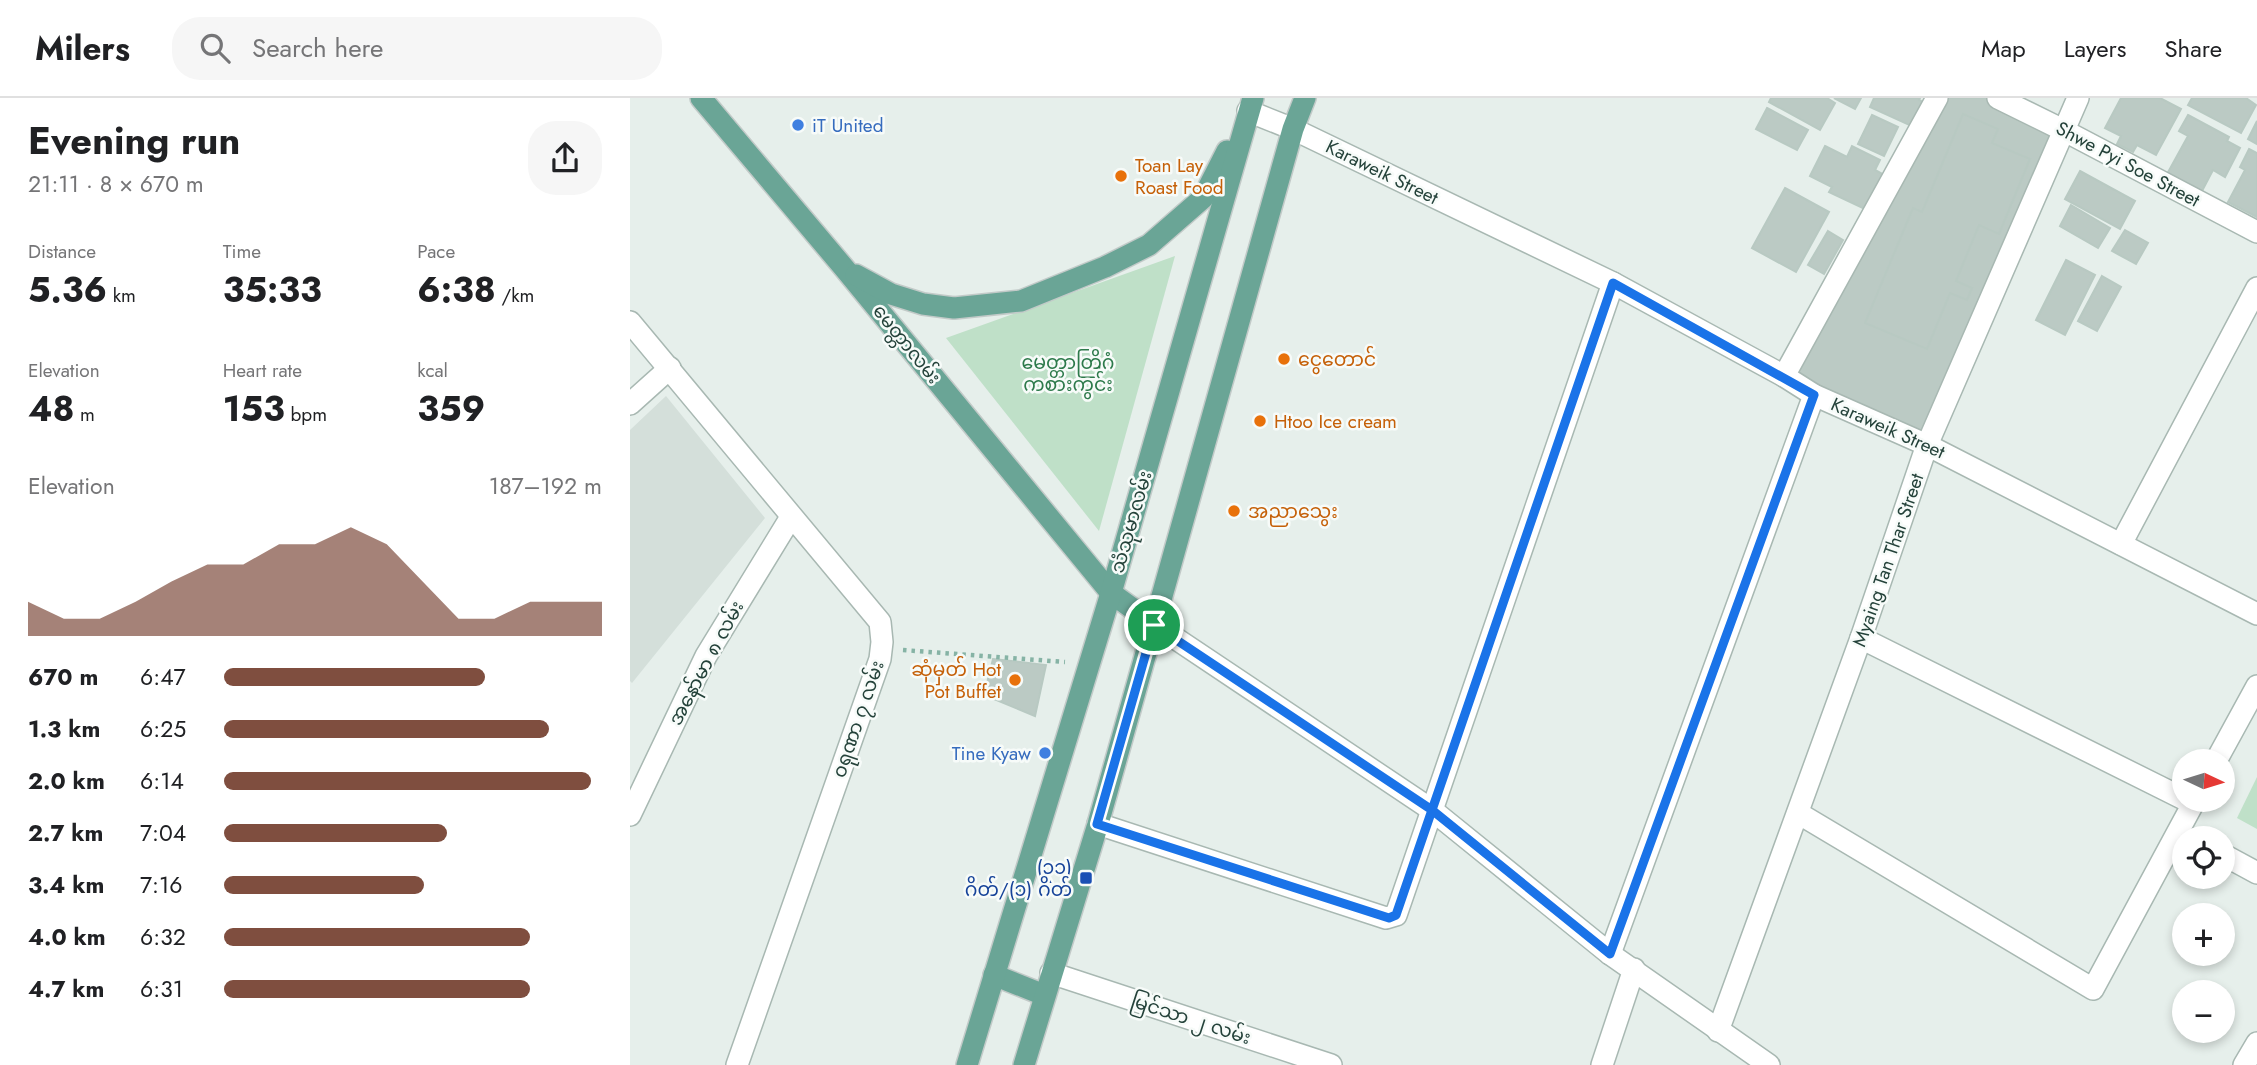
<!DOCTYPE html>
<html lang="en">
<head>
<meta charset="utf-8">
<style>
	body { margin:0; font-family:Jost,"Noto Sans Myanmar",sans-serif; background:#f6f6f6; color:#202124; height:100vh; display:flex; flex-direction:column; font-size:26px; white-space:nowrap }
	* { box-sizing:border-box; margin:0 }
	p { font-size:23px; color:#757577 }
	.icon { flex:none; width:38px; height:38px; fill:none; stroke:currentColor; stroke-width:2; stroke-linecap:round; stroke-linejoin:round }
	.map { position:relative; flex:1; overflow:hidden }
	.sheet { display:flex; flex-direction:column; background:#fff; width:630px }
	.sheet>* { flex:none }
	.needle { width:46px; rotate:94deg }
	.tools { position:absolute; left:1542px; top:651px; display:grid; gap:14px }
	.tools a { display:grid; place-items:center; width:63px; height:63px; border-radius:50%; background:#fff; box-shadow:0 4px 10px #0003; font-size:35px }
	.pin { position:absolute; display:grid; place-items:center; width:60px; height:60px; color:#fff; margin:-30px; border:4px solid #fff; border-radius:50%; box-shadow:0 2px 7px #0007 }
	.round { display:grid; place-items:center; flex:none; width:74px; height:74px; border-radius:28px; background:#f6f6f6 }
	.head { display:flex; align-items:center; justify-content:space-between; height:119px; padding:0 28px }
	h1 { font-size:38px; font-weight:700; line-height:52px }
	.stats { display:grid; grid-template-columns:repeat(3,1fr); gap:10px; height:119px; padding:7px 28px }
	.stats div { display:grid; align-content:center }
	.stats b { font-size:35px; font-weight:700 }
	.stats small { font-size:19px; font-weight:400 }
	.stats p { font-size:19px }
	.chart { height:196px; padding:14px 28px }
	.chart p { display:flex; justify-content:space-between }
	.chart svg { width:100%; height:126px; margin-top:7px; fill:#7f4e3f; opacity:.7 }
	ul { padding:0 28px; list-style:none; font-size:23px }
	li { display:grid; grid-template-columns:112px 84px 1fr; align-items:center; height:52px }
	li i { height:18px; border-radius:9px; background:#7f4e3f }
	header { display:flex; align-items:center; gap:42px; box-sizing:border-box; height:98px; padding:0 35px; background:#fff; border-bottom:2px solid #e0e0e0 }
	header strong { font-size:33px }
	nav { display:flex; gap:38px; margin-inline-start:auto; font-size:24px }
	.search { width:490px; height:63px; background:#f6f6f6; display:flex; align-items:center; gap:18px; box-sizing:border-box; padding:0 24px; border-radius:28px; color:#757577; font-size:26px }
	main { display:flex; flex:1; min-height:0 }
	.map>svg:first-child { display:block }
</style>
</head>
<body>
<header>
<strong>Milers</strong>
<div class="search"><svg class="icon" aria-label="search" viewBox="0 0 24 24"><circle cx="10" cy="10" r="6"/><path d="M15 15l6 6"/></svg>Search here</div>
<nav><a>Map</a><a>Layers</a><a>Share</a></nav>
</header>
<main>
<section class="sheet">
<div class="head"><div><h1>Evening run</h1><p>21:11 · 8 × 670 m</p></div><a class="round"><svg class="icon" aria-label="share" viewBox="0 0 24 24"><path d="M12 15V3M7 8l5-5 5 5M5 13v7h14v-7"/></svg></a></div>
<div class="stats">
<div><p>Distance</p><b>5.36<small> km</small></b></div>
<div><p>Time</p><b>35:33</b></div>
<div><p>Pace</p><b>6:38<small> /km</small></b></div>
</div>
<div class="stats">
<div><p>Elevation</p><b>48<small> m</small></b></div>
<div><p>Heart rate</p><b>153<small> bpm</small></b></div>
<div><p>kcal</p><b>359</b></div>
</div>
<div class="chart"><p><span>Elevation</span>187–192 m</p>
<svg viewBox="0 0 160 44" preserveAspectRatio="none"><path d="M0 44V32L10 38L20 38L30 32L40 25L50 19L60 19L70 12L80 12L90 6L100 12L110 25L120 38L130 38L140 32L150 32L160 32V44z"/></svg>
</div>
<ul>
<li><b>670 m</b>6:47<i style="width:69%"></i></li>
<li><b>1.3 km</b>6:25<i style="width:86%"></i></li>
<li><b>2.0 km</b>6:14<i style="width:97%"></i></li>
<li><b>2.7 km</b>7:04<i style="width:59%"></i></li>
<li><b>3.4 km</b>7:16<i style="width:53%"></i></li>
<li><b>4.0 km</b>6:32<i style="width:81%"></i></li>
<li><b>4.7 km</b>6:31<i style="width:81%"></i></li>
</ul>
</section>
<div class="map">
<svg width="1627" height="967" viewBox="0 0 1627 967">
	<rect width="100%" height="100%" fill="#e6efeb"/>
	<!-- built -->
	<polygon fill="#d4dfda" points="36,298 135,420 2,585 0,583 0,332"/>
	<!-- green -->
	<g fill="#bfe0c8">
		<polygon points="545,158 469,433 316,240"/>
		<polygon points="1627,679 1627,731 1607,720"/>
	</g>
	<!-- building -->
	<g fill="#bbcac4" stroke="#b8c9c2" stroke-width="2">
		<polygon points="1141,0 1197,0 1205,5 1190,32 1139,4"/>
		<polygon points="1204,0 1231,0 1225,11"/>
		<polygon points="1244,0 1290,0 1289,2 1297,6 1286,30 1240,9"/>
		<polygon points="1307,0 1368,0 1433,32 1297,347 1154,278"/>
		<polygon points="1491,0 1530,0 1551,11 1526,57 1507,47 1503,54 1487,46 1491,38 1475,30"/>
		<polygon points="1562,0 1616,0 1626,7 1611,35 1558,7"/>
		<polygon points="1137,10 1178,32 1167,52 1126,31"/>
		<polygon points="1333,16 1368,31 1362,45 1400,61 1369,136 1349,127 1326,183 1342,190 1337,202 1320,195 1297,251 1235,225 1283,110 1292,114"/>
		<polygon points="1242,17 1268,29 1254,58 1228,46"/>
		<polygon points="1558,17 1599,39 1597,43 1610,50 1595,79 1583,72 1571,95 1537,76 1558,38 1549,33"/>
		<polygon points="1627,23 1627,46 1618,41"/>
		<polygon points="1195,48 1217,59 1222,48 1250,62 1245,72 1256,78 1239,113 1199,94 1202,89 1180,78"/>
		<polygon points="1619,51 1627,55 1627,119 1598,104 1615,72 1610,69"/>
		<polygon points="1450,73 1505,103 1490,131 1435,101"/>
		<polygon points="1155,90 1199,114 1166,174 1122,150"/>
		<polygon points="1441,107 1480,130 1468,150 1430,128"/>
		<polygon points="1495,132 1518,145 1506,166 1482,153"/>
		<polygon points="1198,133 1213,142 1194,176 1178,167"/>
		<polygon points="1436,162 1465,177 1435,237 1406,222"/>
		<polygon points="1472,178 1491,189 1467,233 1448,223"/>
		<polygon points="363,561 416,567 405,618 354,597"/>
	</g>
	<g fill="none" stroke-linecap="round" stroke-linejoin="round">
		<!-- minor casing -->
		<g stroke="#a8b8b2" stroke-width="24">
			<g id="minor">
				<polyline points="1368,0 1433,32 1627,134"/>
				<polyline points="618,13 663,31 983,185 1154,278 1184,297 1297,347 1627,516"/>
				<polyline points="0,224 250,524 252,544 250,561 107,967"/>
				<polyline points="1154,278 1307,0"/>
				<polyline points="0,306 40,270"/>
				<polyline points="1491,446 1627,190"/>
				<polyline points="524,526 802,712 980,856 1139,967"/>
				<polyline points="1231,540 1554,701"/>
				<polyline points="1586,663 1627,588"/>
				<polyline points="1168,715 1463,891 1565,702"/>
				<polyline points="0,717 76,558 161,419"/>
				<polyline points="468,726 756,820 766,817 983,185"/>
				<polyline points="1592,756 1627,775"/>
				<polyline points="980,856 1184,297"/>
				<polyline points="421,875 701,967"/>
				<polyline points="1088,933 1231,540 1297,347 1448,0"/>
				<polyline points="972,967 1004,871"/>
				<polyline points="1614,967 1627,945"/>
			</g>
		</g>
		<!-- major casing -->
		<g stroke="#c2cac8" stroke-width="24">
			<g id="major">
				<polyline points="71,0 215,171 481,495 524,526"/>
				<polyline points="226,177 261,196 293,206 324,210 391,203 475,169 519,147 573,100 597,53"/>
				<polyline points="364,877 414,897"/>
				<polyline points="337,967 481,495 623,0"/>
				<polyline points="394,967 468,726 663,31 675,0"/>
			</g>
		</g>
		<!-- path -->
		<polyline stroke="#86b3a5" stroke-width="4.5" stroke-dasharray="3.5 5" stroke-linecap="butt" points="273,552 435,564"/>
		<!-- minor -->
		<use href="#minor" stroke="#fff" stroke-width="21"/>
		<!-- major -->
		<use href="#major" stroke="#6aa596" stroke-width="21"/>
	</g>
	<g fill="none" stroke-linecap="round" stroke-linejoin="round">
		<!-- route casing -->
		<g stroke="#fff" stroke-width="14">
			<polyline id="route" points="524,527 802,712 983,185 1184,297 980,856 802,712 766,817 759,820 467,726 524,527"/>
		</g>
		<!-- route -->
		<use href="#route" stroke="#1a73e8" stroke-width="9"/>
	</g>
	<!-- markers -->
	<g fill="#3f7fe0" stroke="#f7fbf9" stroke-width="2.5">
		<circle cx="168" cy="27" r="7"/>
		<circle cx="415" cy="655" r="7"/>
	</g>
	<g fill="#e8710a" stroke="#f7fbf9" stroke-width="2.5">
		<circle cx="491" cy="78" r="7"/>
		<circle cx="654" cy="261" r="7"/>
		<circle cx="630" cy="323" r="7"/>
		<circle cx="604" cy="413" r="7"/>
		<circle cx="385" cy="582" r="7"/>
	</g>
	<rect fill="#1a4fb4" stroke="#f7fbf9" stroke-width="2.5" x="449" y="773" width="14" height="14" rx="3.5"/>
	<g text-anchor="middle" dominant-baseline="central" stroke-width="5" stroke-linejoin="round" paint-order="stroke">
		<!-- shop labels -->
		<g font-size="19" fill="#366cbe" stroke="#f7fbf9" text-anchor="start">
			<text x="182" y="27">iT United</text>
			<text x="401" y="655" text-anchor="end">Tine Kyaw</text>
		</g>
		<!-- street labels -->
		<g font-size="19" fill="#24423a" stroke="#f7fbf9">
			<text transform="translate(1498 66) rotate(28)">Shwe Pyi Soe Street</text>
			<text transform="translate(752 74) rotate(26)">Karaweik Street</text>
			<text transform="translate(277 246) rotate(51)">မေတ္တာလမ်း</text>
			<text transform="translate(1258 330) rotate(24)">Karaweik Street</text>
			<text transform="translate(501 424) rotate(-74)">သံသုမာလမ်း</text>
			<text transform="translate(1258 462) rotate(-71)">Myaing Tan Thar Street</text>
			<text transform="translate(76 565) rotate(-62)">အနော်မာ ၈ လမ်း</text>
			<text transform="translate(228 621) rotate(-71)">၀ရုဏာ ၇ လမ်း</text>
			<text transform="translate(561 921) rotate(18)">မြင်သာ ၂ လမ်း</text>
		</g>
		<!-- food labels -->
		<g font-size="19" fill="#c56008" stroke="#f7fbf9" text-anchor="start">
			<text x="505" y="67">Toan Lay<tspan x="505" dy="22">Roast Food</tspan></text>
			<text x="668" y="261">ငွေတောင်</text>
			<text x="644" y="323">Htoo Ice cream</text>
			<text x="618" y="413">အညာသွေး</text>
			<text x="371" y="571" text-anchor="end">ဆုံမှတ် Hot<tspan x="371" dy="22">Pot Buffet</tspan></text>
		</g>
		<!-- park labels -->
		<g font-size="19" fill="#2d7a4b" stroke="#f7fbf9">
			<text x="438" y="264">မေတ္တာတြိဂံ<tspan x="438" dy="22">ကစားကွင်း</tspan></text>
		</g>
		<!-- transit labels -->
		<g font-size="19" fill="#164399" stroke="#f7fbf9" text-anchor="end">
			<text x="442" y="769">(၃၁)<tspan x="442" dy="22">ဂိတ်/(၁) ဂိတ်</tspan></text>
		</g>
	</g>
</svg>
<div class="tools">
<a><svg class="needle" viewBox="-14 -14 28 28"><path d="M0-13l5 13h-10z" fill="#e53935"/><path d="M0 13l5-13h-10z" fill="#757577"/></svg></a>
<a><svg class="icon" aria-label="locate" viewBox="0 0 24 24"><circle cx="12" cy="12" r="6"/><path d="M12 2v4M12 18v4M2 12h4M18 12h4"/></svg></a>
<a>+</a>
<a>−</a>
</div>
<div class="pin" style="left:524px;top:527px;background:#1e9e55"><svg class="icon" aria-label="arrive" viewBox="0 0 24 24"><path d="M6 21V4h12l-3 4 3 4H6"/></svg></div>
</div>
</main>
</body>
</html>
